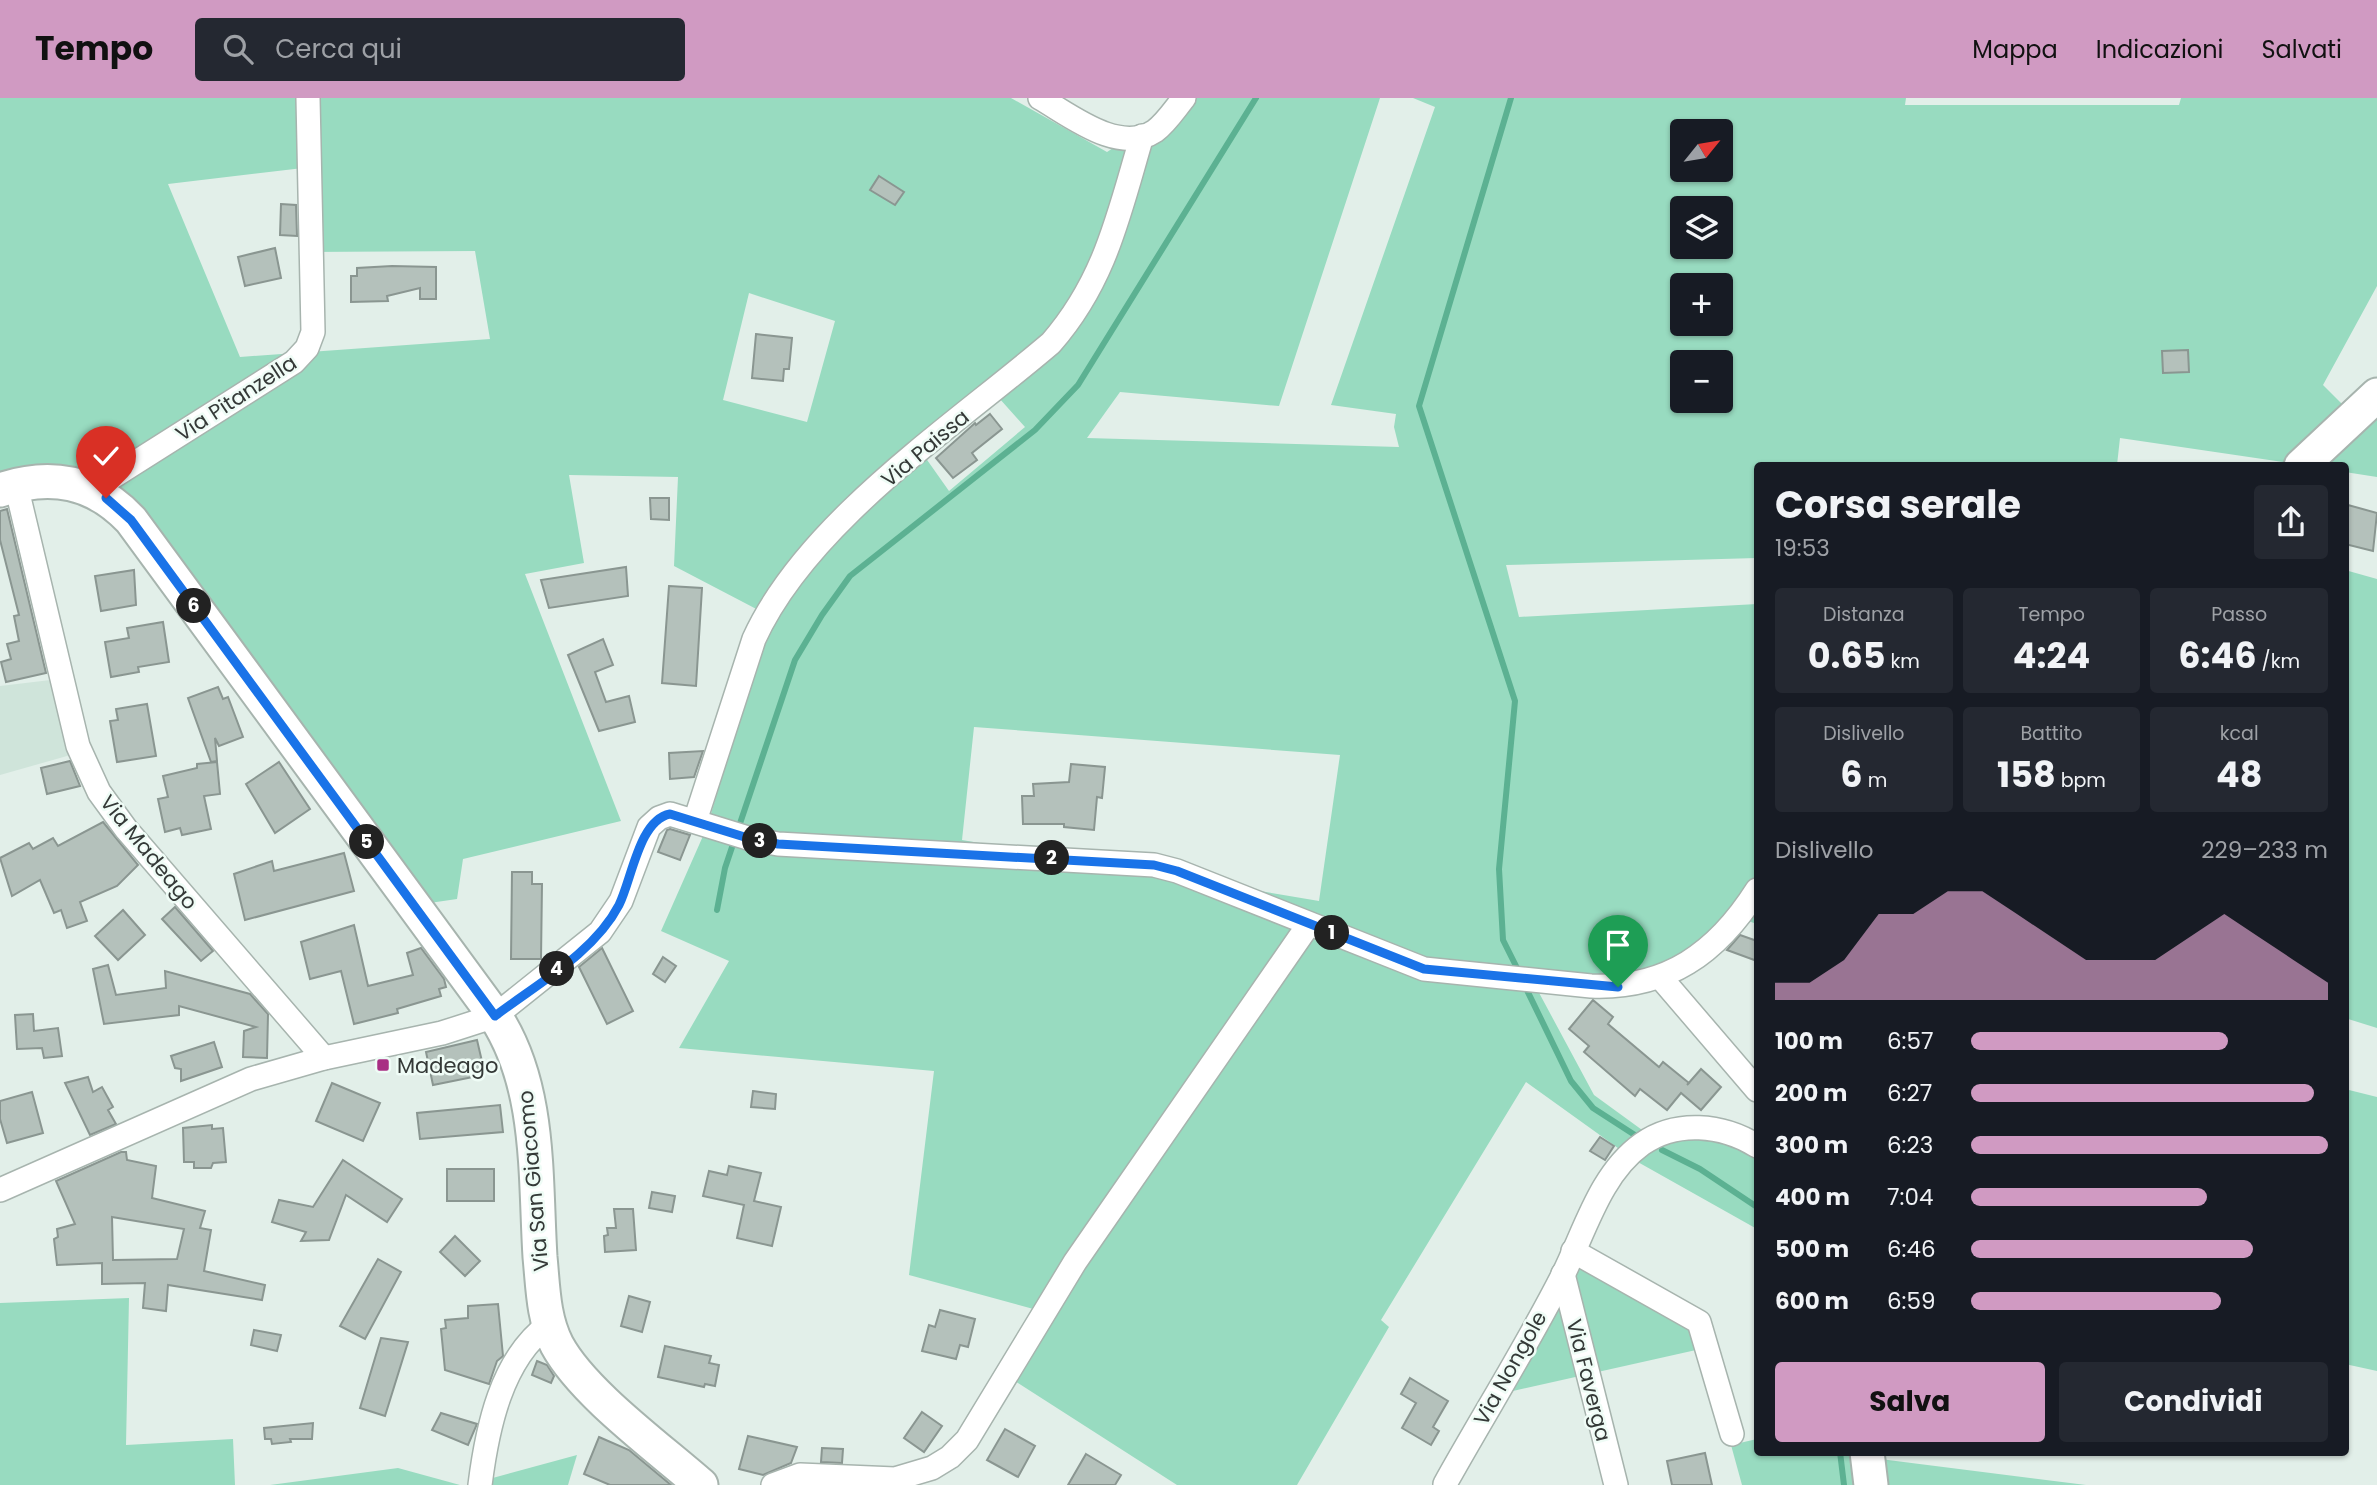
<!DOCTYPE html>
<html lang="it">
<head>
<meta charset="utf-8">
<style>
	body { margin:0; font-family:Poppins,sans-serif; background:#242831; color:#f1f3f6; height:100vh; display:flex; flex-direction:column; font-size:26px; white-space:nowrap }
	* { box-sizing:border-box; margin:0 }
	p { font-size:23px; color:#9ea1a6 }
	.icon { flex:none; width:38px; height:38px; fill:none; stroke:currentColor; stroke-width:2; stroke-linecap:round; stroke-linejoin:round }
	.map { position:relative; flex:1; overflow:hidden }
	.drawer { position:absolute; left:1754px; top:364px; width:595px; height:994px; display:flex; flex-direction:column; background:#171b24; border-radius:7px; box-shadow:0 2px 5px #0004 }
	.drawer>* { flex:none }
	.needle { width:46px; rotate:60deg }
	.buttons { position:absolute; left:1670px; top:21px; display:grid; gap:14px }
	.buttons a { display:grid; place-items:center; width:63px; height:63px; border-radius:7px; background:#171b24; box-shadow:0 2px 5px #0004; font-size:35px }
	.pin { position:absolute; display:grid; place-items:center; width:60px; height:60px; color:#fff; margin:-72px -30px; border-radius:50% 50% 50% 0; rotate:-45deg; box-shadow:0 0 7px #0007 }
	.pin .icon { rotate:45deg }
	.km { position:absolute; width:35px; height:35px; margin:-18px; border-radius:50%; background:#222; color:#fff; font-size:19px; line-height:35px; text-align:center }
	.round { display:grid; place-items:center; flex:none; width:74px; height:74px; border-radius:7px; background:#242831 }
	.head { display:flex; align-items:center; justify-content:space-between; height:119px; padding:0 21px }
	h1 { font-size:38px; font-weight:700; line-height:52px }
	.metrics { display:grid; grid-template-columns:repeat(3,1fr); gap:10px; height:119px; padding:7px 21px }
	.metrics div { display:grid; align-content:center; border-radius:7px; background:#242831; text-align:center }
	.metrics b { font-size:35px; font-weight:700 }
	.metrics small { font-size:19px; font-weight:400 }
	.metrics p { font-size:19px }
	.chart { height:196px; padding:14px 21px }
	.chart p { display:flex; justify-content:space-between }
	.chart svg { width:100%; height:126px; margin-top:7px; fill:#d09ac2; opacity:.7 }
	.action { display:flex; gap:14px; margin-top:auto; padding:14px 21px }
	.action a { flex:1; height:80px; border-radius:7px; background:#d09ac2; color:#111; font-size:28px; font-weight:700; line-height:80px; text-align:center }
	.action a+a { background:#242831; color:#f1f3f6 }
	ul { padding:0 21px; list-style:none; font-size:23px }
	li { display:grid; grid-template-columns:112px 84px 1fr; align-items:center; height:52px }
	li i { height:18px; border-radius:9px; background:#d09ac2 }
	header { display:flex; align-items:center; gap:42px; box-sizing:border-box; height:98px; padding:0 35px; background:#d09ac2; color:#111 }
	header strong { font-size:33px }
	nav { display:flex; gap:38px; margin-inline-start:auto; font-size:24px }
	.search { width:490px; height:63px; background:#242831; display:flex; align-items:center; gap:18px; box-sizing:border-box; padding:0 24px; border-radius:7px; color:#9ea1a6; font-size:26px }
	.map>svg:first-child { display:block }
</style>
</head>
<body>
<header>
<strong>Tempo</strong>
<div class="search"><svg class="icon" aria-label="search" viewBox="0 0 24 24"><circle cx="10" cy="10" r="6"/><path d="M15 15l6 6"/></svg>Cerca qui</div>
<nav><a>Mappa</a><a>Indicazioni</a><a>Salvati</a></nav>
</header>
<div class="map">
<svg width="2377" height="1387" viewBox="0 0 2377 1387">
	<rect width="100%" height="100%" fill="#e2efe9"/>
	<!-- built -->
	<polygon fill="#cfe4da" points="59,581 74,656 0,677 0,588"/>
	<!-- green -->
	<g fill="#98dbc0" fill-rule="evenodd">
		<path d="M 0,0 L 1011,0 L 1107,54 L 1163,17 L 1176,0 L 1380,0 L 1279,308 L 1120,294 L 1087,340 L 1399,349 L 1394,329 L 1396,316 L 1331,307 L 1435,9 L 1413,0 L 1906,0 L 1905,7 L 2179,7 L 2181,0 L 2377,0 L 2377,188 L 2323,287 L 2357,321 L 2377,322 L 2377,379 L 2345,374 L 2345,368 L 2304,367 L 2120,340 L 2117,367 L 1757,368 L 1757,460 L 1506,467 L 1519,519 L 1757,506 L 1757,826 L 1745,822 L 1648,890 L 1537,891 L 1594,997 L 1649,1037 L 1702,1037 L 1743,1048 L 1757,1058 L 1757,1131 L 1636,1063 L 1526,984 L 1381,1222 L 1389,1229 L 1297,1387 L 1177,1387 L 1010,1280 L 1048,1215 L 909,1177 L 934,973 L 679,950 L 729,863 L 661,833 L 707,729 L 770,518 L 674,468 L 678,379 L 569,377 L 584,465 L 525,476 L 621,723 L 463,761 L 457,801 L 402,809 L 107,411 L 75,390 L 0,401 ZM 1682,33 L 1720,33 L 1720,72 L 1682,72 ZM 303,70 L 306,154 L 475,153 L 490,241 L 240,259 L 168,86 ZM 1682,110 L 1720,110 L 1720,149 L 1682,149 ZM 1682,187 L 1720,187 L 1720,226 L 1682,226 ZM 749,195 L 835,223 L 807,324 L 723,302 ZM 1682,264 L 1720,264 L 1720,303 L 1682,303 ZM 999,300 L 1025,329 L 949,393 L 925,359 ZM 974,629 L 1340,657 L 1319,803 L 962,742 Z"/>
		<polygon points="2345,472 2377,481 2377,930 2345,920"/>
		<polygon points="2345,991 2377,999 2377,1273 2345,1266"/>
		<polygon points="1579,1156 1695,1223 1705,1250 1504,1295"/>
		<polygon points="129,1200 126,1347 233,1341 235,1387 0,1387 0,1205"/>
		<polygon points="1757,1341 1757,1354 1879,1355 1880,1361 2086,1387 1742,1387 1731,1347"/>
		<polygon points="577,1357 568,1387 467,1387"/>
		<polygon points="398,1370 460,1387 270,1387"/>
	</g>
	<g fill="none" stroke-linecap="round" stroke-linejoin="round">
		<!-- stream -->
		<g stroke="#5cb192" stroke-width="6">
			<polyline points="1511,0 1419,308 1515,603 1499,771 1503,842 1520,876"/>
			<polyline points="717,812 725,770 795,562 822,517 850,478 1035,332 1078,287 1256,0"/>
			<polyline points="1524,886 1571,983 1593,1010 1641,1041"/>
			<polyline points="1662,1052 1700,1071 1757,1109"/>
			<polyline points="1840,1354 1844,1387"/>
		</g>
	</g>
	<!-- building -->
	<g fill="#b4c1bb" stroke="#8a9691" stroke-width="2" fill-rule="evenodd">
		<polygon points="879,78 904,94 895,107 870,92"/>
		<polygon points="281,106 296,107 297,138 280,137"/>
		<polygon points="275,150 281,180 245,188 238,159"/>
		<polygon points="392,168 436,169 436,201 420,201 420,190 387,198 388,203 351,204 351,178 357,178 357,170"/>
		<polygon points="756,236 792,240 789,271 784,271 783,283 752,280"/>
		<polygon points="2188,252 2189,274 2163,275 2162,253"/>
		<polygon points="990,316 1002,331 972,355 977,362 953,380 936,360 975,325 976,327"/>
		<polygon points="650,400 669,400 669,422 651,421"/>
		<polygon points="2348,407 2377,415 2373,453 2345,446"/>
		<polygon points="7,411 46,575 6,584 1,564 11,561 7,546 19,543 14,518 19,517 0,442 0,413"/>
		<polygon points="626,469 628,498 549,510 541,482"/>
		<polygon points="134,472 136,507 101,513 95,478"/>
		<polygon points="669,488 702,490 696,588 662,585"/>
		<polygon points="163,524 169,564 138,569 139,574 111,579 105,544 129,540 127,530"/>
		<polygon points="603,541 613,567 595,574 606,604 629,598 635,624 599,633 568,557"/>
		<polygon points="218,589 223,601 228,599 243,639 219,648 215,640 217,663 211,664 188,600"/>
		<polygon points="147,606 156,658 117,664 110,623 118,622 116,611"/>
		<polygon points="703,653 694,679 670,681 669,655"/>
		<polygon points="70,663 80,688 47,696 41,670"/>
		<polygon points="217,664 220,696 204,698 211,731 182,737 180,730 165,734 158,701 168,699 163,678 197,670 197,666"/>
		<polygon points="279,664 310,711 275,735 246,686"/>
		<polygon points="1071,666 1105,669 1102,700 1097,699 1094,732 1064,729 1064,726 1023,726 1022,698 1034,698 1033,686 1069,684"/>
		<polygon points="103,724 138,767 117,788 80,804 87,823 67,830 61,812 54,815 40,782 12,798 0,760 29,745 33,751 53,740 58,748"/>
		<polygon points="670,731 690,737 680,762 658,754 667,732"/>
		<polygon points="344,755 354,793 245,822 234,776 272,763 274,773"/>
		<polygon points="512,774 532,774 532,786 542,786 541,861 511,861"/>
		<polygon points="175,809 213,853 201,863 162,821"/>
		<polygon points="123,812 145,837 118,862 95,838"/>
		<polygon points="354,827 368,888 413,877 407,855 421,850 444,881 446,889 439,891 441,898 397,911 398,915 354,926 341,873 310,881 301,844"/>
		<polygon points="1740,837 1757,843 1757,863 1727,852"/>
		<polygon points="602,850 633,913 607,926 579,869"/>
		<polygon points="663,859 676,868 665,884 653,876"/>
		<polygon points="108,867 116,897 166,890 165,873 250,896 268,916 267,960 243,959 244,933 256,929 179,908 179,917 104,926 93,871"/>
		<polygon points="1593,902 1613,919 1608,926 1659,969 1663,964 1689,985 1687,987 1701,971 1721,989 1701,1012 1681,995 1667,1012 1640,991 1635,998 1584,954 1589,948 1569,931"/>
		<polygon points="33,916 34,933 58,930 62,958 44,960 42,950 17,951 15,917"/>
		<polygon points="477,942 484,972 472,975 473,979 433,987 426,954"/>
		<polygon points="214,944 222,969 181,983 181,971 175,970 171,958"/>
		<polygon points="88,979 93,994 102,989 113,1009 108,1012 116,1026 90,1037 65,985"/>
		<polygon points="332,985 380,1005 363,1043 316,1023"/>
		<polygon points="753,993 776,996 775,1011 751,1009"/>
		<polygon points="32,994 43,1035 7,1045 0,1021 0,1003"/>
		<polygon points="500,1007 503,1034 420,1041 417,1015"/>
		<polygon points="212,1027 212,1031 223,1030 226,1064 213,1065 211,1070 194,1070 194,1064 184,1064 183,1030"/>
		<polygon points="1600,1039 1614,1048 1605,1062 1590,1053"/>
		<path d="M 121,1054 L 126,1054 L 127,1062 L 156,1068 L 152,1100 L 205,1113 L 200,1130 L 211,1132 L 204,1173 L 265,1187 L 262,1202 L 168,1187 L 166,1213 L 143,1210 L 145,1185 L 102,1186 L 102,1165 L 57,1167 L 54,1141 L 58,1139 L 57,1131 L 75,1126 L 56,1083 ZM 112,1119 L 184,1131 L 177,1161 L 113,1162 Z"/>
		<polygon points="343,1062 402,1101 387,1124 346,1097 329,1142 301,1143 306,1134 272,1124 279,1102 313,1109"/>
		<polygon points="729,1068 761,1075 754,1103 781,1109 772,1148 737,1140 744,1107 703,1098 709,1073 727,1077"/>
		<rect x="447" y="1071" width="47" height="32"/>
		<polygon points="652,1094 675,1098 672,1114 649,1110"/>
		<polygon points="614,1111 633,1111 636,1152 605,1154 604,1138 608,1137 607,1130 616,1130"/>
		<polygon points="455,1138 480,1163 465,1178 440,1154"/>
		<polygon points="378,1161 401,1174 365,1241 340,1228"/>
		<polygon points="629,1198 650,1204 642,1234 621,1228"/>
		<polygon points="498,1206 503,1258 497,1263 489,1286 445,1272 441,1231 446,1230 445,1222 468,1220 468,1208"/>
		<polygon points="940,1212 975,1221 968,1249 960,1247 956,1261 922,1253 929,1227 935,1229"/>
		<polygon points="254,1232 281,1237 277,1253 251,1247"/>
		<polygon points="381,1240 408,1244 385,1318 360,1310"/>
		<polygon points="665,1248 711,1258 709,1265 719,1267 715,1288 705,1286 704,1289 658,1279"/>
		<polygon points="537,1263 547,1267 554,1278 551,1285 532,1277"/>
		<polygon points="1410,1280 1448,1303 1433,1329 1439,1333 1431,1347 1402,1330 1416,1305 1401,1296"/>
		<polygon points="922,1314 942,1328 924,1354 904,1340"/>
		<polygon points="441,1315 477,1326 468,1347 432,1332"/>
		<polygon points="313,1325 312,1341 290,1341 291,1344 272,1346 271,1341 265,1341 264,1330"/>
		<polygon points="1005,1331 1035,1348 1018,1379 987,1362"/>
		<polygon points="748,1338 797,1349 791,1365 763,1377 739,1371"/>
		<polygon points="599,1339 629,1352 671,1387 610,1387 584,1376"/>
		<polygon points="822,1350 843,1351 842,1365 821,1364"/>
		<polygon points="1705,1355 1712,1387 1672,1387 1667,1363"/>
		<polygon points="1086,1356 1121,1377 1115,1387 1068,1387"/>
	</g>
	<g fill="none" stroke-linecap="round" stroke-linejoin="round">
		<!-- street casing -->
		<g stroke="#a7b4ae" stroke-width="26">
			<g id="street">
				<path d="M 1040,0 C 1070,17 1119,57 1155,33 C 1166,25 1175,11 1184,0"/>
				<polyline points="16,387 78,648 99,694 126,731 324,960"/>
				<polyline points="92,392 294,264 307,250 313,234 308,0"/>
				<path d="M 695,723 L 754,541 C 807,424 954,328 1051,245 C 1106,182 1119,115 1142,38"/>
				<polyline points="1661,880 1757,992"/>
				<path d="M 0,1092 L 251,981 L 324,960 L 442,935 L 495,918 L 600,834 L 621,803 L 649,729 L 659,720 L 670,716 L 751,741 L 778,746 L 1154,767 L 1177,773 L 1424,871 L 1591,888 C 1667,891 1717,855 1757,792"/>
				<polyline points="1573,1153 1699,1224 1732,1336"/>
				<polyline points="1563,1176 1616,1387"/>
				<path d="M 1445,1386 C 1484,1316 1527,1248 1563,1177 C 1585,1133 1600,1076 1642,1046 C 1676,1022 1722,1026 1757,1048"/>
				<path d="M 480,1387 C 487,1331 501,1261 549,1226"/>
				<polyline points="773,1387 800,1377 895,1381 932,1370 950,1359 967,1342 1075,1164 1309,826"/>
			</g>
		</g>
		<!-- secondary casing -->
		<g stroke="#a7b4ae" stroke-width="37">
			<g id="secondary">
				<polyline points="2301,368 2377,297"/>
				<path d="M 0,392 C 51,375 94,383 131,422 L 495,918 C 541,988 535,1078 540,1159 C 543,1189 543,1220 557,1247 C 583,1295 659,1350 701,1387"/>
				<polyline points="1867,1354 1871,1387"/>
			</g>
		</g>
		<!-- street -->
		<use href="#street" stroke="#fff" stroke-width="23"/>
		<!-- secondary -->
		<use href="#secondary" stroke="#fff" stroke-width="33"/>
	</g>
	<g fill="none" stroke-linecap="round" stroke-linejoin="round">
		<!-- route casing -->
		<g stroke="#fff" stroke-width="14">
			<path id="route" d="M 106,400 L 131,422 L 495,918 C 537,886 594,855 619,807 C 632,781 639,722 670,716 L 751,741 L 778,746 L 1154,767 L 1177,773 L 1424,871 L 1618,889"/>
		</g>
		<!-- route -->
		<use href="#route" stroke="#1a73e8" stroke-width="9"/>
	</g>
	<!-- markers -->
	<rect fill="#a82e83" stroke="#effcf6" stroke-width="2.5" x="376" y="960" width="14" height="14" rx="3.5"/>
	<g text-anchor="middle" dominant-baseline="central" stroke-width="5" stroke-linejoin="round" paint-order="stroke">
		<!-- street labels -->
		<g font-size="21" fill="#343937" stroke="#effcf6">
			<text transform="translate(236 300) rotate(-33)">Via Pitanzella</text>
			<text transform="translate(925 350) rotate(-40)">Via Paissa</text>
			<text transform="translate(149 754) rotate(51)">Via Madeago</text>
			<text transform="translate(533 1083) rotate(-95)">Via San Giacomo</text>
			<text transform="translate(1510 1270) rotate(-61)">Via Nongole</text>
			<text transform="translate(1589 1282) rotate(76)">Via Faverga</text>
		</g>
		<!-- poi labels -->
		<g font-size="21" fill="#343937" stroke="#effcf6" text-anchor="start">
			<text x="397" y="967">Madeago</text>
		</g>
	</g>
</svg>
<div class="buttons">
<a><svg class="needle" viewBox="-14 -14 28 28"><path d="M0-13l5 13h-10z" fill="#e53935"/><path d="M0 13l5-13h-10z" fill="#9ea1a6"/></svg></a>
<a><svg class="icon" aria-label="layers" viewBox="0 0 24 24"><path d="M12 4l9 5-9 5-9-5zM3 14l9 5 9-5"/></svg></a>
<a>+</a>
<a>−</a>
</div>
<div class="pin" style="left:1618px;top:889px;background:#1e9e55"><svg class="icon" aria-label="arrive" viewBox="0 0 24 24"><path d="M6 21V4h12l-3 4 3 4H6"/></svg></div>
<div class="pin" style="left:106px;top:400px;background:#d93025"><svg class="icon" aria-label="check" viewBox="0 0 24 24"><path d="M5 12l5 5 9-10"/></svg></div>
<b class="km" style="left:1332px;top:835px">1</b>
<b class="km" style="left:1052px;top:760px">2</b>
<b class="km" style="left:760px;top:743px">3</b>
<b class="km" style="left:557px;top:871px">4</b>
<b class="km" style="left:367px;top:744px">5</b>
<b class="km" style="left:194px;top:508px">6</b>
<section class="drawer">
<div class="head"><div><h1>Corsa serale</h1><p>19:53</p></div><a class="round"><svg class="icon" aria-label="share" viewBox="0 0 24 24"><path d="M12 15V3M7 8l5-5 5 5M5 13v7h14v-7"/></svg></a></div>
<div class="metrics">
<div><p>Distanza</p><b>0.65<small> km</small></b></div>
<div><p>Tempo</p><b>4:24</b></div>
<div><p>Passo</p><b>6:46<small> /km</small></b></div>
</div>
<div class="metrics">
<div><p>Dislivello</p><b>6<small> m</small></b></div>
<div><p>Battito</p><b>158<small> bpm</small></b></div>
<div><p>kcal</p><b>48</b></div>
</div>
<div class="chart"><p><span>Dislivello</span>229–233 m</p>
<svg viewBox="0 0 160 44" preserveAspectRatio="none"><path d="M0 44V38L10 38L20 30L30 14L40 14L50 6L60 6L70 14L80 22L90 30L100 30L110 30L120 22L130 14L140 22L150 30L160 38V44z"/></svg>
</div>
<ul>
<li><b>100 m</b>6:57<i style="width:72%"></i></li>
<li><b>200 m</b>6:27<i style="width:96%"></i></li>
<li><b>300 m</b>6:23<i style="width:100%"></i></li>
<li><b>400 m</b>7:04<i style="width:66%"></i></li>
<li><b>500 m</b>6:46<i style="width:79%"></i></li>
<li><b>600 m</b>6:59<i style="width:70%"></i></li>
</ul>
<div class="action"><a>Salva</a><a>Condividi</a></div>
</section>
</div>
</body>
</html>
